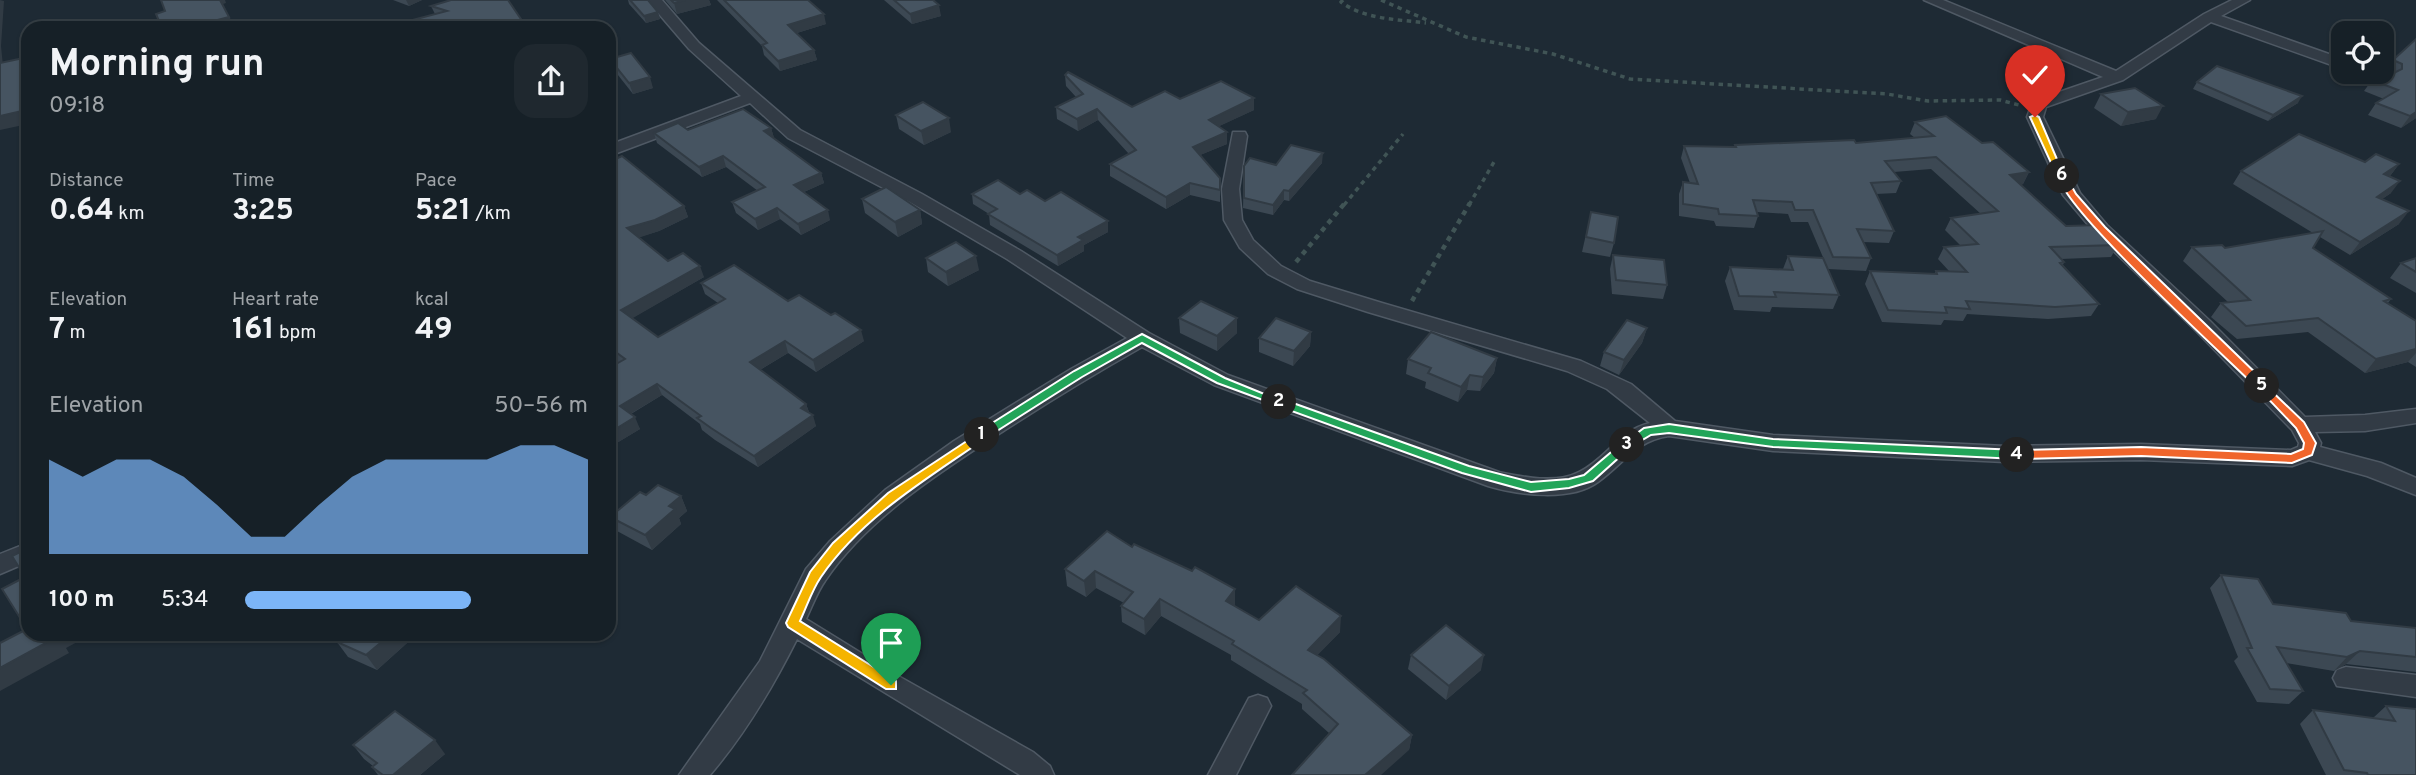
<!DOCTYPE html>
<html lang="en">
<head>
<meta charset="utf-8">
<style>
	body { margin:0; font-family:Overpass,sans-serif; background:#1f282f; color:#f1f3f6; height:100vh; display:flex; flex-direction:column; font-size:26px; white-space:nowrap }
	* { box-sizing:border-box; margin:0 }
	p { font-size:23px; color:#9ea3a7 }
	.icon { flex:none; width:38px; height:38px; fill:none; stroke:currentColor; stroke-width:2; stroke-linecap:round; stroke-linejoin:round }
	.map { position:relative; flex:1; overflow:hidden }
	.sheet { position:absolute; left:21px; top:21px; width:595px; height:620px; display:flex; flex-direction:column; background:#162027; border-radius:21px; box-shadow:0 2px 5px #0004,0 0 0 2px #353e44 }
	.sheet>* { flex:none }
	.fabs { position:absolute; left:2331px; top:21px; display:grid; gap:14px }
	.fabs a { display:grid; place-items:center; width:63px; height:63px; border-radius:14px; background:#162027; box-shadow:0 2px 5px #0004,0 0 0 2px #353e44; font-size:35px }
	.pin { position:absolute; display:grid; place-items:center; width:60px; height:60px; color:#fff; margin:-72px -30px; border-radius:50% 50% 50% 0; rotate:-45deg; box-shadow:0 0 7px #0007 }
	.pin .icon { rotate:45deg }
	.km { position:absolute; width:35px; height:35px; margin:-18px; border-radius:50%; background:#222; color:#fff; font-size:19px; line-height:35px; text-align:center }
	.round { display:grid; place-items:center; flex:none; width:74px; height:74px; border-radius:21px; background:#1f282f }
	.summary { display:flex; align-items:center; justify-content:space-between; height:119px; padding:0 28px }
	h1 { font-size:38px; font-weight:700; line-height:52px }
	.metrics { display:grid; grid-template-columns:repeat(3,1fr); gap:10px; height:119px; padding:7px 28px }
	.metrics div { display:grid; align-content:center }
	.metrics b { font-size:30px; font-weight:700 }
	.metrics small { font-size:19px; font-weight:400 }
	.metrics p { font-size:19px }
	.chart { height:196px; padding:14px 28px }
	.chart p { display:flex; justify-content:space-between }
	.chart svg { width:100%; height:126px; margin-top:7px; fill:#7cb5f7; opacity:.7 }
	ul { padding:0 28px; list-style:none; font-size:23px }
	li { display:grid; grid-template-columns:112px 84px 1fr; align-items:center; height:52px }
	li i { height:18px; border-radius:9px; background:#7cb5f7 }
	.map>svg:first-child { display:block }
</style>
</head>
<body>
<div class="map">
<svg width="2416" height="775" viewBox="0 0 2416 775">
	<rect width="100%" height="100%" fill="#1e2a34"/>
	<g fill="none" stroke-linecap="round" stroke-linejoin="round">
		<!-- minor casing -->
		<g stroke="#4f5964" stroke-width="3">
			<g id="minor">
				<path d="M 647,0 L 662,0 L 699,43 L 800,130 L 922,194 L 1021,251 L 1149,333 L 1228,375 L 1499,472 C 1523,477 1556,484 1579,472 C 1606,459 1619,430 1650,423 L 1607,389 L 1567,371 L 1368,312 L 1297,289 L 1268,274 L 1240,248 L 1224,220 L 1222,189 L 1233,132 L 1245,132 L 1247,136 L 1239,189 L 1242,220 L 1253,240 L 1281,266 L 1310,281 L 1382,303 L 1581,361 L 1631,384 L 1675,421 L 1773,435 L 2005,446 L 2141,444 L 2291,450 L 2298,447 L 2299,443 L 2292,430 L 2196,331 L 2095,233 L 2063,195 L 2027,117 L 2033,101 L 2103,77 L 1924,0 L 1943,0 L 2116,71 L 2204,14 L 2232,0 L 2250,0 L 2221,16 L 2343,59 L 2343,69 L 2211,22 L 2123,80 L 2046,107 L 2043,117 L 2080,193 L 2107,225 L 2210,321 L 2305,417 L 2365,415 L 2416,409 L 2416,423 L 2365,431 L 2315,432 L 2321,443 L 2320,447 L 2381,463 L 2416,478 L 2416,495 L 2367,476 L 2309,460 L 2292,466 L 2141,460 L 2005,462 L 1773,451 L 1669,436 C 1637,440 1623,464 1598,482 C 1571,502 1518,495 1488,486 L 1214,385 L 1142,347 C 1096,373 1050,401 1005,430 C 943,470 867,518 825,581 C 817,592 812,607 806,619 L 900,677 L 1033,752 L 1050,766 L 1054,775 L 1020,775 L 797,639 C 773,687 745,734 710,775 L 679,775 L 760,661 L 806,569 L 830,541 L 885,490 L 954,441 L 1071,369 L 1127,338 L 1007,259 L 910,202 L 788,138 L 750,103 L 609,156 L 609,145 L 741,96 L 689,49 Z"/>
				<polygon points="2359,72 2382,72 2393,78 2385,83 2361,75"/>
				<polygon points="28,543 28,562 0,574 0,554"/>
				<polygon points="2346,667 2416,675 2416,697 2337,686 2333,678 2337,670"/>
				<polygon points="1258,695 1267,698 1271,706 1236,775 1208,775 1249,698"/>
			</g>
		</g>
		<!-- path-far1 -->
		<g stroke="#405455" stroke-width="3.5" stroke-dasharray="4.5 4.5" stroke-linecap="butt">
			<path d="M 1343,0 L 1341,2 C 1366,20 1397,19 1426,23"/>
			<polyline points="1381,0 1466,37 1553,54 1630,79 1887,94 1928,101 2000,100 2019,105"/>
			<polyline points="1344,205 1403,134"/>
			<polyline points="1469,205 1494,162"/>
		</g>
		<!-- path -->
		<g stroke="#405455" stroke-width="4.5" stroke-dasharray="5 5" stroke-linecap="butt">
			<polyline points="1296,262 1345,203"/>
			<polyline points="1412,301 1470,203"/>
		</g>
		<!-- minor -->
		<use href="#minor" fill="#323b45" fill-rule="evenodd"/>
	</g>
	<!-- wall -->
	<g fill="#3c4853">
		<polygon points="393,0 422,0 409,6"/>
		<polygon points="628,0 648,0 658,12 660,19 646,23 629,4"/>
		<polygon points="665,0 709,0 711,5 677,14"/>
		<polygon points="717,0 808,0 826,24 797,33 814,50 817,60 780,71 764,55 762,46"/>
		<polygon points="884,0 933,0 941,16 912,24"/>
		<polygon points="431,6 527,28 435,14"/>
		<polygon points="2416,39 2416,118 2401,128 2368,115 2376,103 2384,99 2364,91 2372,80 2391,74 2386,71 2393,60"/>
		<polygon points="610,59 653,88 633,94 614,70"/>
		<polygon points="1065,75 1132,107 1180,99 1254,98 1254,110 1219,126 1227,144 1200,155 1220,190 1220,202 1190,195 1166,209 1110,176 1110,164 1129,154 1098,120 1078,131 1057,119 1056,107 1076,97 1066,86"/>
		<polygon points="2197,82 2298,103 2268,121 2193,89"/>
		<polygon points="2101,94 2156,119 2121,126 2094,108"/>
		<polygon points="896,115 951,132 924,145 899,129"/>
		<polygon points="1915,122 1982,143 2029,172 2023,184 2021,185 2066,226 2118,245 2111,257 2061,259 2064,262 2063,265 2099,304 2091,316 2048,319 1967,314 1963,321 1944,320 1941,325 1882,322 1865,284 1870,271 1934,274 1936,271 1949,271 1938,259 1944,247 1961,246 1945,230 1951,218 1981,214 1931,169 1894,172 1901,181 1896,193 1876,194 1894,231 1889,243 1863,242 1871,258 1866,271 1828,269 1808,222 1791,222 1788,214 1757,212 1758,216 1754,228 1716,226 1714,221 1679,216 1679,194 1683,182 1690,183 1681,158 1684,146 1734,147 1735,145 1856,143 1915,138 1910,134"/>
		<polygon points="771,128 774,138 821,173 824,183 804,192 830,220 801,235 780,219 758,230 736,213 732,202 758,191 726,167 702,177 657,143 654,133 688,130"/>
		<polygon points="609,162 684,206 688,217 659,231 639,237 668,261 704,277 632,318 658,337 718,303 705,294 701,283 788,301 864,341 816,372 788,353 760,370 806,404 809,412 816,426 758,467 715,440 702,430 700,424 662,395 631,414 640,429 610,447 609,447 609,368 619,363 609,355"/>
		<polygon points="2365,162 2399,164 2390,176 2391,193 2382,199 2399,224 2350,255 2320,237 2313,248 2391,299 2388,303 2416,321 2416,367 2408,362 2365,373 2308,332 2237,339 2211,317 2221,303 2228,302 2183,261 2192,247 2225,248 2313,233 2233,184 2241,171"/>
		<polygon points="1322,163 1289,201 1284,200 1273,215 1243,208 1244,166"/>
		<polygon points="972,194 1045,201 1108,232 1084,245 1084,251 1058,266 990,225 989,214 973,204"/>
		<polygon points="862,199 920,210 922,224 898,237 865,213"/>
		<polygon points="1591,212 1614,243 1610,257 1582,252"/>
		<polygon points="1613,255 1667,285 1663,299 1612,294 1610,269"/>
		<polygon points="1788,256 1839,295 1833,309 1772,307 1770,312 1734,310 1725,281 1730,267 1783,269"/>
		<polygon points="926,258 979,270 948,286 928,272"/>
		<polygon points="2416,258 2416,293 2390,278 2401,263"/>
		<polygon points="1179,318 1237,333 1217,351 1180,333"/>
		<polygon points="1647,328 1642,343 1619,375 1600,366 1604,352"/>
		<polygon points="1311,332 1310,346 1293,366 1259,352 1259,338"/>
		<polygon points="1497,358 1494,373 1480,391 1467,390 1458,402 1425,388 1426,382 1406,374 1408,359"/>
		<polygon points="646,495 681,496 687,511 679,518 681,524 652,550 617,531 610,517"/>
		<polygon points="1132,547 1235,589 1234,606 1259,620 1340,632 1317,655 1412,735 1409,750 1329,733 1302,709 1302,704 1231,660 1231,655 1161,616 1145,635 1122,622 1121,606 1124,603 1096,588 1086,597 1067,586 1065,569"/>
		<polygon points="2221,575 2273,604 2351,621 2416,628 2416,672 2346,664 2334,671 2286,663 2303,691 2289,704 2257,702 2234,661 2238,657 2210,588"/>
		<polygon points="417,634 377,670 348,657 337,642"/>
		<polygon points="1411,655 1481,670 1446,700 1408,669"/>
		<polygon points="2386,706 2416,709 2416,775 2326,775 2300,724 2313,710 2373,718"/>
		<polygon points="353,745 445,754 420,775 378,775 372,767 373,766 364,759"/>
	</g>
	<!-- shaded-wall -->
	<g fill="#313b44">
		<polygon points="0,0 4,1 1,46 4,76 0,70"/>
		<polygon points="220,0 225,0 226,3 223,4 235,28 187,28"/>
		<polygon points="406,0 422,0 409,6"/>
		<polygon points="685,0 709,0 711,5 677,14 674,3"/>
		<polygon points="939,5 941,16 912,24 910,14"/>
		<polygon points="658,12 660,19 646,23 644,16"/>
		<polygon points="824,14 826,24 790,35 788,25"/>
		<polygon points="814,50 817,60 780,71 778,61"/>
		<polygon points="650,77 653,88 633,94 629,83"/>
		<polygon points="2302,96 2298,103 2268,121 2273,115"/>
		<polygon points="1254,98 1254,110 1209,131 1209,120"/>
		<polygon points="2163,106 2156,119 2121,126 2128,112"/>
		<polygon points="1097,109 1098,120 1078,131 1077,119"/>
		<polygon points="22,111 28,124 0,130 0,116"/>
		<polygon points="2416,112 2416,118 2401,128 2410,116"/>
		<polygon points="949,118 951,132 924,145 921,131"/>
		<polygon points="771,128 774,138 764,131"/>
		<polygon points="1227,132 1227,144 1193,158 1193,147"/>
		<polygon points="1323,153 1322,163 1289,201 1289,191"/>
		<polygon points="723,156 726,167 702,177 699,167"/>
		<polygon points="2399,164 2390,176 2384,174"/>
		<polygon points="2029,172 2023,184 2004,187 2010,175"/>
		<polygon points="821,173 824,183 797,195 794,185"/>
		<polygon points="2400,181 2391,193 2367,209 2377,197"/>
		<polygon points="1190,183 1190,195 1166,209 1166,197"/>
		<polygon points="1284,190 1284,200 1273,215 1273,205"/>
		<polygon points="684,206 688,217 659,231 632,240 627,228"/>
		<polygon points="777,208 780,219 758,230 755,219"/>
		<polygon points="828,210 830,220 801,235 798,224"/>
		<polygon points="920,210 922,224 898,237 895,222"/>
		<polygon points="2409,211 2399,224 2350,255 2360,242"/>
		<polygon points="1108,221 1108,232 1084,245 1084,251 1058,266 1057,255 1078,237"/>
		<polygon points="976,256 979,270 948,286 946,272"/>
		<polygon points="700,266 704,277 626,322 621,310"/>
		<polygon points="1237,318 1237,333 1217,351 1217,336"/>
		<polygon points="1647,328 1642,343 1619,375 1624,360"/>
		<polygon points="861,330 864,341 816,372 813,360"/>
		<polygon points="1311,332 1310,346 1293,366 1294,351"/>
		<polygon points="785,341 788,353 753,374 750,362"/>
		<polygon points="2416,349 2416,353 2408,362 2365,373 2376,359"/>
		<polygon points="1497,358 1494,373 1480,391 1483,377"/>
		<polygon points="1470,375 1467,390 1458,402 1461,387"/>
		<polygon points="657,384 662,395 625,417 620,406"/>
		<polygon points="806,404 810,415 801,408"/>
		<polygon points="813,415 816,426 758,467 754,456"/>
		<polygon points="635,417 640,429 610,447 609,433"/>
		<polygon points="681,496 687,511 679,518 681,524 652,550 645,535 669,506"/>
		<polygon points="1095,571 1096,588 1086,597 1084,581"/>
		<polygon points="1235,589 1235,605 1225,617 1226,601"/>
		<polygon points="1160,599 1161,616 1145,635 1144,619"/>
		<polygon points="1341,616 1340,632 1307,666 1308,650"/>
		<polygon points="52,634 92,634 66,648 69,653 0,691 0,668"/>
		<polygon points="391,634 417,634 377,670 366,655"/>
		<polygon points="2360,651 2346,664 2334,671 2347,657"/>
		<polygon points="1484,655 1481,670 1446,700 1449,686"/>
		<polygon points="1412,735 1409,750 1381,775 1365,775"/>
		<polygon points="435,740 445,754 420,775 393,775"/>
	</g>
	<!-- building -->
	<g fill="#465461" stroke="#313b44" stroke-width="2">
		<polygon points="161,0 220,0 229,17 187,28 162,28 156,14 165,11"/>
		<polygon points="451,0 508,0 527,28 382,28 447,11 431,6"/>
		<polygon points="630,0 648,0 658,12 644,16"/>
		<polygon points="671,0 685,0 674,3"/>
		<polygon points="724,0 808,0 824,14 788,25 814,50 778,61 762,45 767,43"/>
		<polygon points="894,0 933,0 939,5 910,14"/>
		<polygon points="2416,39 2416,112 2410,116 2376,103 2398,90 2372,80 2382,71 2392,74 2402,69 2402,64 2393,60"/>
		<polygon points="631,53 650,77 629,83 610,59"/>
		<polygon points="28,57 28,131 25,131 22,111 0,116 0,63"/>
		<polygon points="2217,66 2302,96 2273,115 2197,82"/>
		<polygon points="1068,72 1132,107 1165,91 1180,99 1221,81 1254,98 1209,120 1227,132 1193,147 1220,178 1220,190 1190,183 1166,197 1110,164 1136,150 1097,109 1077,119 1056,107 1083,94 1065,75"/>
		<polygon points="2135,88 2163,106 2128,112 2101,94"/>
		<polygon points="923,102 949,118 921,131 896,115"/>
		<polygon points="743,109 771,128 764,131 821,173 794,185 828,210 798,224 777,208 755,219 732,202 765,187 723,156 699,167 654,133 678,123 688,130"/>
		<polygon points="1946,116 1982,143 1993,142 2029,172 2010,175 2066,226 2099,225 2118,245 2050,247 2064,262 2060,263 2099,304 2055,307 1966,301 1970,309 1945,307 1947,313 1888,310 1870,271 1937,274 1936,271 1967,272 1944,247 1978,244 1951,218 1998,211 1936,157 1885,161 1901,181 1871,183 1894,231 1857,229 1871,258 1833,257 1813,210 1795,210 1792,202 1753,200 1758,216 1719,214 1718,209 1683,204 1683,182 1698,184 1684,146 1736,147 1735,145 1854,140 1856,143 1934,136 1915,122"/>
		<polygon points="2299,134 2365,162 2376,154 2399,164 2384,174 2400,181 2377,197 2409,211 2360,242 2241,171"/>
		<polygon points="1291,145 1323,153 1289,191 1284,190 1273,205 1244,198 1244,166 1250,158 1276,165"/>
		<polygon points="622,156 684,206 655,220 627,228 668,261 683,253 700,266 621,310 658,337 725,299 701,283 734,265 788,301 799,295 831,315 835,313 861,330 813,360 785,341 750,362 806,404 801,408 813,415 754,456 711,428 697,418 701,416 657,384 620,406 635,417 609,433 609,368 625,359 609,347 609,162"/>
		<polygon points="998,180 1020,194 1027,190 1045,201 1061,192 1108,221 1078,237 1083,240 1057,255 988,214 997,209 972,194"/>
		<polygon points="886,187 920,210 895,222 862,199"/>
		<polygon points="1591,212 1618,217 1614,243 1586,237"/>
		<polygon points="2323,231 2313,248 2391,299 2384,301 2416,321 2416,349 2376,359 2318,318 2246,326 2221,303 2250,300 2192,247 2222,245 2225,248"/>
		<polygon points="956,242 976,256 946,272 926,258"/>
		<polygon points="1613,255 1664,260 1667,285 1616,280"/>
		<polygon points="1788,256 1823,258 1839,295 1774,292 1776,297 1739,296 1730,267 1793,270"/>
		<polygon points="2416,258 2416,272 2401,263"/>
		<polygon points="1201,301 1237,318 1217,336 1179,318"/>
		<polygon points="1276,318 1311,332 1294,351 1259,338"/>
		<polygon points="1627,320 1647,328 1624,360 1604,352"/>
		<polygon points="1431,332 1497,358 1483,377 1470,375 1461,387 1428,373 1431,368 1408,359"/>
		<polygon points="658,485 681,496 669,506 675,509 645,535 610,517 640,492 646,495"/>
		<polygon points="1107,531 1132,547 1134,544 1192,571 1195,567 1235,589 1226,601 1259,620 1296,586 1341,616 1308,650 1324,659 1412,735 1365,775 1292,775 1338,724 1303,693 1307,690 1232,644 1234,641 1160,599 1144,619 1121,606 1133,592 1095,571 1084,581 1065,569"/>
		<polygon points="28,548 28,634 52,634 55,638 0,668 0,643 27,629 2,589 25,577 12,556"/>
		<polygon points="2221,575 2258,579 2273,604 2346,613 2351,621 2416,628 2416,657 2360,651 2347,657 2277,647 2303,691 2270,689 2247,648 2252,648"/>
		<polygon points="1446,625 1484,655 1449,686 1411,655"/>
		<polygon points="346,634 391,634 366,655 337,642"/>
		<polygon points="2386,706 2416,709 2416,775 2368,775 2367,773 2344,770 2313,710 2395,721"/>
		<polygon points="395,711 435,740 393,775 383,775 372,767 377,763 353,745"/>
	</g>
	<!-- split-1 -->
	<path fill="#f5b400" stroke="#fff" stroke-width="2" d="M 982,431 L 986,432 L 986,438 C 928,478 862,517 821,577 C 812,590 807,606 800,621 L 896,681 L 896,689 L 886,689 L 788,627 L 786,623 L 810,572 L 833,543 L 888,493 Z"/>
	<!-- split-2 -->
	<polygon fill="#22a559" stroke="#fff" stroke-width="2" points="1142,334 1225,378 1284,402 1279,406 1217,383 1142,343 1082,377 986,438 978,438 978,432 1074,371"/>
	<!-- split-3 -->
	<polygon fill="#22a559" stroke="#fff" stroke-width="2" points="1279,398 1469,466 1531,482 1569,479 1584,475 1623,442 1631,442 1633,445 1593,481 1569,488 1531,492 1462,473 1275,405 1273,402"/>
	<!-- split-4 -->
	<polygon fill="#22a559" stroke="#fff" stroke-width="2" points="1669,424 1773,439 2017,450 2023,455 2017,459 1773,447 1669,433 1651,435 1627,449 1621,445 1644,428"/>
	<!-- split-5 -->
	<polygon fill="#f0652b" stroke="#fff" stroke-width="2" points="2262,382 2304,422 2316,443 2312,455 2292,463 2141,456 2017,459 2011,455 2017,450 2141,447 2291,454 2303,449 2304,443 2296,428 2256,386"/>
	<!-- split-6 -->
	<path fill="#f0652b" stroke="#fff" stroke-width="2" d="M 2058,174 L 2065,174 L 2076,194 L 2105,227 L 2266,383 L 2266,389 L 2258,389 C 2226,357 2058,205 2058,174 Z"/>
	<!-- split-7 -->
	<polygon fill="#f5b400" stroke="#fff" stroke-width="2" points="2035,115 2039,117 2065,178 2057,176 2030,117"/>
</svg>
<div class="fabs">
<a><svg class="icon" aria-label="locate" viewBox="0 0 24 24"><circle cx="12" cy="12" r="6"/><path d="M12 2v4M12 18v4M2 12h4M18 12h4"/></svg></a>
</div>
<div class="pin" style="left:891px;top:685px;background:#1e9e55"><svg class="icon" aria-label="arrive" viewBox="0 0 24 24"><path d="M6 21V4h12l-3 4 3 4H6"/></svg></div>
<div class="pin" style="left:2035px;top:117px;background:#d93025"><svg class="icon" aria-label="check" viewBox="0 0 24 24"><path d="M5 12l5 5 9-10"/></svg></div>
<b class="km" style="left:982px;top:435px">1</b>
<b class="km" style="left:1279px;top:402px">2</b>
<b class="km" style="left:1627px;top:445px">3</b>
<b class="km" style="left:2017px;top:455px">4</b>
<b class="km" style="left:2262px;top:386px">5</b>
<b class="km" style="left:2062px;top:176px">6</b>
<section class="sheet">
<div class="summary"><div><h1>Morning run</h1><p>09:18</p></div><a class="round"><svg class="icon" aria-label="share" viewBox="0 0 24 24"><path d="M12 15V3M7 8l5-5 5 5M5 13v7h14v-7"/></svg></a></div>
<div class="metrics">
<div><p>Distance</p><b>0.64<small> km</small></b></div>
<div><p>Time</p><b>3:25</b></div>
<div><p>Pace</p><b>5:21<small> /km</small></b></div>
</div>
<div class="metrics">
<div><p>Elevation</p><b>7<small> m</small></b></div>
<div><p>Heart rate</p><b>161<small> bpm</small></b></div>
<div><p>kcal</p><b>49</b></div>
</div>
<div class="chart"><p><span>Elevation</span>50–56 m</p>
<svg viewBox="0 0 160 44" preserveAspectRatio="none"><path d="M0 44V11L10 17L20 11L30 11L40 17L50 27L60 38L70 38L80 27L90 17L100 11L110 11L120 11L130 11L140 6L150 6L160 11V44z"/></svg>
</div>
<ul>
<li><b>100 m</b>5:34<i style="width:66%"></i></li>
</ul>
</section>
</div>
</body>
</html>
